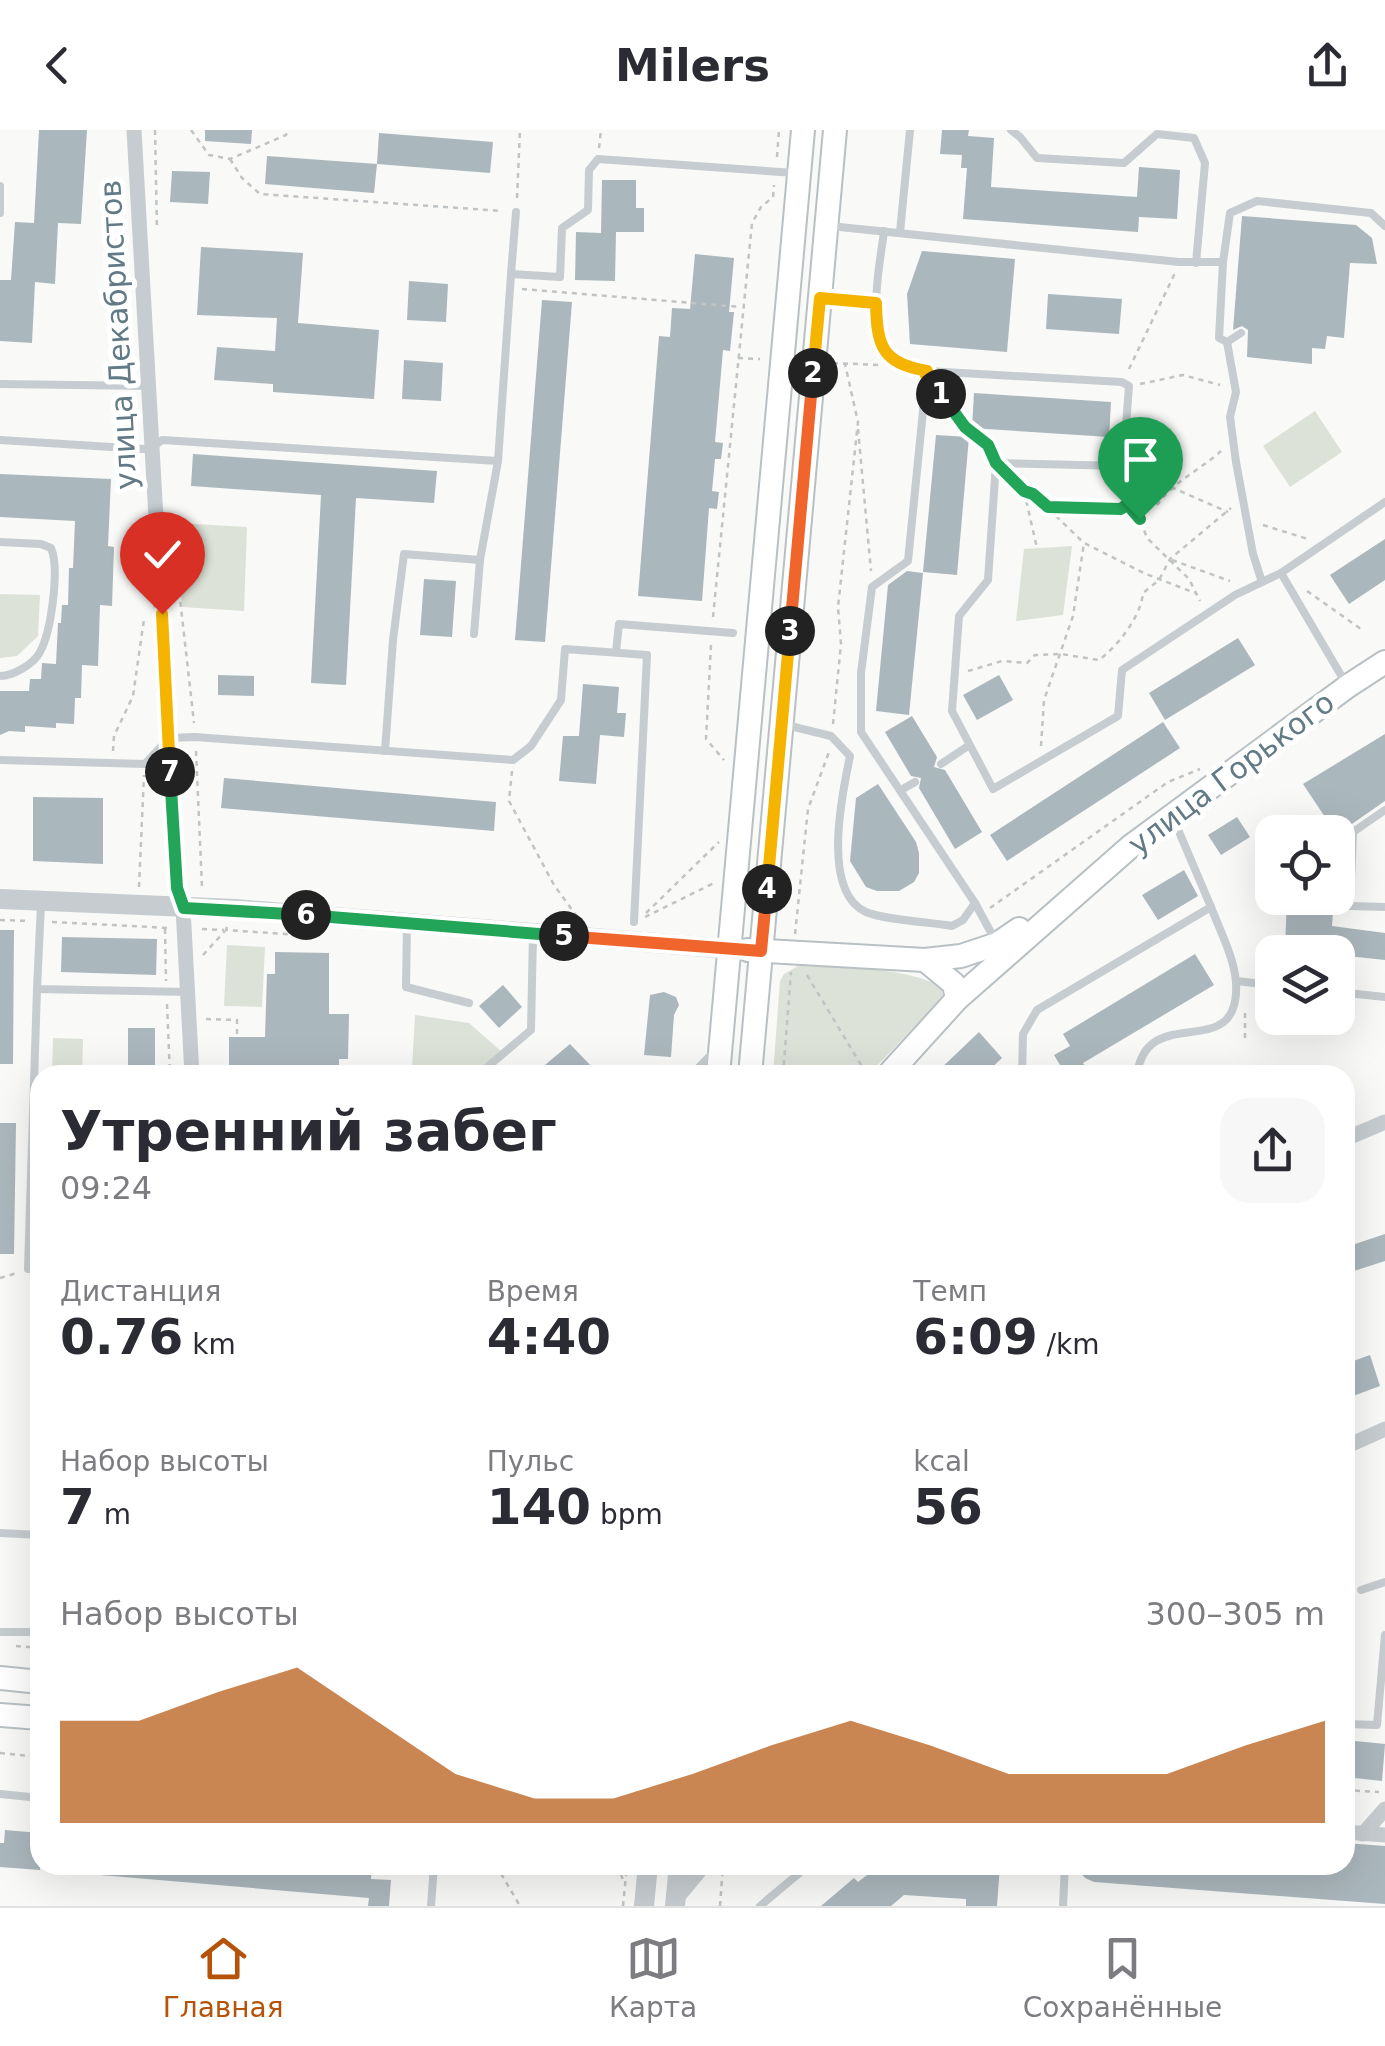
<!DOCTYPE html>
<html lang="ru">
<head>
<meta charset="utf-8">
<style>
	body { margin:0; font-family:"DejaVu Sans",sans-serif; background:#f7f7f7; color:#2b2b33; height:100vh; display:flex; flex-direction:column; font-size:38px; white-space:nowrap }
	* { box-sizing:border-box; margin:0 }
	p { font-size:32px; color:#7c7c81 }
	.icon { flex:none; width:55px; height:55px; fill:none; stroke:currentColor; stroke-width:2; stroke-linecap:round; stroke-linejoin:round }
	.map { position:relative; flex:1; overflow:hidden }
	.sheet { position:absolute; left:30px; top:935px; width:1325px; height:810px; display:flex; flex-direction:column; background:#fff; border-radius:30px; box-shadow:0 10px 40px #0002 }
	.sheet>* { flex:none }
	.fabs { position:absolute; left:1255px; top:685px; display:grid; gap:20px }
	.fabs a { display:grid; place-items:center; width:100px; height:100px; border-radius:20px; background:#fff; box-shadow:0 10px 40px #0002; font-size:50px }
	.pin { position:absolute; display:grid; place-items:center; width:85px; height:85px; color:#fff; margin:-102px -42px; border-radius:50% 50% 50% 0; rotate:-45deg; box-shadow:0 0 10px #0007 }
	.pin .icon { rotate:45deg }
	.km { position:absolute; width:50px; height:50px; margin:-25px; border-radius:50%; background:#222; color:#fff; font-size:28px; line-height:50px; text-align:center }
	.round { display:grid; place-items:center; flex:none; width:105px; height:105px; border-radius:30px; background:#f7f7f7 }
	.headline { display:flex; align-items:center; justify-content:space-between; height:170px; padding:0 30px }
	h1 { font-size:55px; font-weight:600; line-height:75px }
	.figures { display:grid; grid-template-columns:repeat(3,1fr); gap:15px; height:170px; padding:10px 30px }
	.figures div { display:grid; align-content:center }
	.figures b { font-size:50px; font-weight:600 }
	.figures small { font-size:28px; font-weight:400 }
	.figures p { font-size:28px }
	.chart { height:280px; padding:20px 30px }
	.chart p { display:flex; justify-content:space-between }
	.chart svg { width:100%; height:180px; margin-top:10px; fill:#b45309; opacity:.7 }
	header { display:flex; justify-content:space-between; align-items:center; height:130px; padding:0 30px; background:#fff; font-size:45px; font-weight:600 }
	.menu { display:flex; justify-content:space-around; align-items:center; height:140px; border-top:2px solid #e1e1e2; background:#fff; font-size:28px; color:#7c7c81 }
	.menu a { display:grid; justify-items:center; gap:5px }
	.menu .selected { color:#b45309 }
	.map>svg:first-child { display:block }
</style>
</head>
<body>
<header><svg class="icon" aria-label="back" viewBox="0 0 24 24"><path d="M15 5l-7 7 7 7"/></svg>Milers<svg class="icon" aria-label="share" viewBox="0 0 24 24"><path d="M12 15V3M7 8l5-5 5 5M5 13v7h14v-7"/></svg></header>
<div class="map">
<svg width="1385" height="1776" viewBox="0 0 1385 1776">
	<rect width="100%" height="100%" fill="#f9f9f7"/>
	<!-- green -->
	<g fill="#dce2d7">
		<polygon points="1315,281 1342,322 1290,357 1263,316"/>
		<polygon points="176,393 247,397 244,481 182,477"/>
		<polygon points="1072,416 1063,485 1016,491 1024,419"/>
		<polygon points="0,464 40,465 38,506 17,526 0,528"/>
		<polygon points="227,815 265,817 262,877 224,876"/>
		<path d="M 798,836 C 844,838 899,836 941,856 L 943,867 L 868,945 L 773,945 L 780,851 L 784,844 Z"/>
		<polygon points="415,885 469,893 503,923 470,945 403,945 412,939"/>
		<polygon points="53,908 83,909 82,945 52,945"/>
	</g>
	<!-- building -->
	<g fill="#aab7bc">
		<polygon points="39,0 87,0 81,94 58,93 55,154 35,152 32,213 0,211 0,150 11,150 15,92 34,93"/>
		<polygon points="205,0 252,0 251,14 205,11"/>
		<polygon points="942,0 969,0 968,6 994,8 991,57 1137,67 1139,37 1180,40 1177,89 1139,87 1138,102 963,89 967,38 961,38 962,25 940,24"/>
		<polygon points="379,3 493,12 490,43 377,34"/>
		<polygon points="267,26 377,34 374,63 265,54"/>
		<polygon points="172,41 210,42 208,74 170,72"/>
		<polygon points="602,50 636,50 636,78 644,78 644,102 616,102 615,151 575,150 576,102 601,103"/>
		<polygon points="1242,86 1356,95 1372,108 1377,134 1350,133 1344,208 1327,206 1325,219 1312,218 1312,234 1247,227 1248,200 1242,196 1233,200"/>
		<polygon points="201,117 303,123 298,193 379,200 374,269 273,262 273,254 214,250 217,217 275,221 277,188 197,185"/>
		<polygon points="922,121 1015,129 1007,222 910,214 907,164"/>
		<polygon points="695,124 734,128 729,182 734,182 730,221 723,220 715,312 723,313 721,329 715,329 712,361 719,362 717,379 709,378 702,471 638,466 659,206 670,207 672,178 690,179"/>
		<polygon points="409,151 448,154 446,192 407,190"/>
		<polygon points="1048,164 1122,169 1119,204 1046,199"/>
		<polygon points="542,170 572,172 545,512 515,510"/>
		<polygon points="404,230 443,233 441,271 402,269"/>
		<polygon points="974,263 1111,272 1109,307 972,298"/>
		<polygon points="936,305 969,307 957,445 923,442"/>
		<polygon points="193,324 437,341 434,373 356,368 346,555 311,553 321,365 191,356"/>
		<polygon points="0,344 111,349 108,416 114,417 112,476 100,475 98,536 82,535 81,568 75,568 74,594 56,593 56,598 25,596 25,602 9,601 0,605 0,561 29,561 30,549 41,549 42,533 56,534 58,493 61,493 62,475 68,475 69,438 73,438 75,391 0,387"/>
		<polygon points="1385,409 1385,450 1349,474 1330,445"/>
		<polygon points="907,441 923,443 909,585 876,581 888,455"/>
		<polygon points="424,449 456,451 452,507 420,505"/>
		<polygon points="1238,508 1255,535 1165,590 1149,563"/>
		<polygon points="218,545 254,546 254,566 218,565"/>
		<polygon points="999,545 1013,570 977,590 963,565"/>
		<polygon points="583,554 619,557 617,583 626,583 624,607 600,605 596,654 559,651 563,606 579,606"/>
		<polygon points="912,586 937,627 934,637 945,640 982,702 955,719 919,658 921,648 911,646 885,602"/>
		<polygon points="1163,592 1180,618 1007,731 990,705"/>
		<polygon points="1385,604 1385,671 1349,696 1345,702 1335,702 1303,654"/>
		<polygon points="224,648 496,672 494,701 221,678"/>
		<polygon points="878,654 916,712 919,723 919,743 914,752 899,761 877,761 866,757 850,731 856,668"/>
		<polygon points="33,667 103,668 103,734 33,731"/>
		<polygon points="1237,687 1250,707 1221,725 1208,705"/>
		<polygon points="1184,740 1198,766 1158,790 1142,765"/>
		<polygon points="1287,768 1334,768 1332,796 1385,803 1385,830 1338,825 1331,820 1285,818"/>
		<polygon points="0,800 14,800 13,934 0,934"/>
		<polygon points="62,807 157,809 156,845 61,842"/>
		<polygon points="275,822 329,823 329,884 349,884 348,929 339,929 339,945 229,945 229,907 265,907 267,844 275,844"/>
		<polygon points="1195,824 1214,855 1083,933 1090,945 1066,945 1054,925 1070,916 1063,904"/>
		<polygon points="503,855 522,877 499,898 479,876"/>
		<polygon points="664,862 676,867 679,875 674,885 671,927 644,925 650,865"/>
		<rect x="128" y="898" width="27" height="47"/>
		<polygon points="979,902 1002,928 984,945 934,945"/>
		<polygon points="570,914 593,938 585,945 533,945"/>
		<polygon points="0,993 16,993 14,1124 0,1124"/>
		<polygon points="1385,1104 1385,1131 1354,1141 1346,1117"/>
		<polygon points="1370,1225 1380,1256 1353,1266 1345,1234"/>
		<polygon points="1345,1610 1385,1614 1382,1651 1345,1647"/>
		<polygon points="5,1700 40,1703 40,1740 0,1737 0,1713 4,1713"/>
		<polygon points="1345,1713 1385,1716 1385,1774 1094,1752 1085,1748 1074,1735 1345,1735"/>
		<polygon points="101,1735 372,1735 371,1749 391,1750 389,1776 368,1776 369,1768 100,1745"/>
		<polygon points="880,1735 1000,1735 997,1776 966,1776 966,1769 904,1765 891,1776 821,1776 854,1748 858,1752"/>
	</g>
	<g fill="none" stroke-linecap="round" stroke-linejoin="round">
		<!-- secondary casing -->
		<g stroke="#b8c0c4" stroke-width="26">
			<g id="secondary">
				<polyline points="748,820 925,830 961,826 997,814 1019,799"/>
				<polyline points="925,830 954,854 957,869"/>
				<polyline points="718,945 803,0"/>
				<polyline points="750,945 835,0"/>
				<polyline points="888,945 957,869 1131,716 1348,556 1385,532"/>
				<polyline points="0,1548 40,1552"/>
				<polyline points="0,1585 40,1588"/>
			</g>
		</g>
		<!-- path -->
		<g stroke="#c0c4c5" stroke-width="2.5" stroke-dasharray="5 5" stroke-linecap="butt">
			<polyline points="155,0 157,100"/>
			<polyline points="191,0 209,25 230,29 286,5 288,0"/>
			<polyline points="599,18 601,0"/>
			<polyline points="777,27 779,0"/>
			<polyline points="230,29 242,48 260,64 502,81"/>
			<polyline points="517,68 520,0"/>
			<polyline points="522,159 741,177"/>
			<polyline points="738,228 760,229"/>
			<polyline points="833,233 880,235"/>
			<polyline points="1129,239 1175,143"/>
			<polyline points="119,241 116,175 119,49"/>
			<polyline points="1140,254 1183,245 1220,255"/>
			<polyline points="937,260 965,297 988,315 991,320"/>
			<polyline points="124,268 133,293"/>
			<polyline points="858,299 871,441"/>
			<polyline points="1010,347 1024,361 1037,418"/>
			<polyline points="1171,357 1228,382"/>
			<polyline points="1025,362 1033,364 1084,413 1146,444 1195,463"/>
			<polyline points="1128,376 1140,389 1147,408 1189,449 1200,471"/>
			<path d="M 1048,377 L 1121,379 L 1127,374 L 1158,374 C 1174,351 1200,340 1221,321"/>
			<polyline points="1263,395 1308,409"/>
			<polyline points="1172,430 1230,451"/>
			<polyline points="177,442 194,593"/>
			<polyline points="1307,461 1361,499"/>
			<polyline points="713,487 752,93 761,77 773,67 774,55"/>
			<polyline points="711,515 706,609 724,630"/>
			<path d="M 968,541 L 1002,531 L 1027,533 L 1035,525 L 1061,524 L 1099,530 C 1118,516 1141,486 1143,463 L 1159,450 L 1170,429 L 1231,378"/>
			<polyline points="833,594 841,514 838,477 858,292 845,234"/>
			<polyline points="1041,616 1044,570 1073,486 1084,413"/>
			<polyline points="113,621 114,606 133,566 144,489"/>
			<polyline points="196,621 202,757"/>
			<polyline points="512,641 509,671 554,755 578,788"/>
			<polyline points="139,757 144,645"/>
			<polyline points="990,778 1168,652 1200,639"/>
			<polyline points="646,783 719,712"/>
			<polyline points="645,787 714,753"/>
			<polyline points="0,790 29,791"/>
			<polyline points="52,792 169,798"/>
			<polyline points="227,797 226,800 314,806"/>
			<polyline points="165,799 166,851"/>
			<polyline points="202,799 224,800"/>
			<polyline points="795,804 808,679 829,622"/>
			<polyline points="203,825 225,801"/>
			<polyline points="807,845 867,945"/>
			<polyline points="167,874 170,945"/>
			<polyline points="1245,883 1245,912"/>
			<polyline points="206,889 237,890 237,907"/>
			<polyline points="783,945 791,842"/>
			<polyline points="0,1148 17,1143"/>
			<polyline points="16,1516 40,1518"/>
			<polyline points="0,1623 40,1627"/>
			<polyline points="1345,1660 1379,1662"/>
			<polyline points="496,1735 520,1776"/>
			<polyline points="617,1735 624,1752"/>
			<polyline points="623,1776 627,1735"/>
			<polyline points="720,1776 723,1735"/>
		</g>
		<!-- service -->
		<g stroke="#c6cccf" stroke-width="8">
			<polyline points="1011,0 1020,7 1037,28 1124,33 1157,4 1194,8 1205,33 1196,133"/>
			<polyline points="0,56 0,83"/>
			<polyline points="830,96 1179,132 1223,132 1219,208 1227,212 1236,262 1230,287 1236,332 1253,424 1262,452"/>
			<path d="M 884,101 C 880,137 860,218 903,237 C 910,239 920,240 927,241 L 1122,252 L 1129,256 L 1123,336 L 996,333 L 988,450 L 959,486 L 952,581 L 993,659 L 1118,586 L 1122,540 L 1235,465 L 1281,443 L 1345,552"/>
			<polyline points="900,102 910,0"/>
			<polyline points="1223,132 1230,83 1257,71 1371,83 1385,96"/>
			<polyline points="511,144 516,82"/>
			<polyline points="821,168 876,173"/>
			<polyline points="1227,212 1241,203"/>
			<polyline points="927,241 908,431 872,457 861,543 861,602 975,773 995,810"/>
			<polyline points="0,254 149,256"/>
			<polyline points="0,310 143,319 152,318 162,310 498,331"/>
			<path d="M 0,412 L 41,414 L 51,418 C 60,439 51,502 40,522 C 34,534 13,546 0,546"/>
			<polyline points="1281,443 1385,372"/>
			<polyline points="474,504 480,430 498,331 511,144 560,147 562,98 588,80 589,40 598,29 795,43"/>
			<polyline points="616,522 619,494 733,503"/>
			<path d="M 786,595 L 831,606 L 850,626 C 842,664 821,762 866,782 C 884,790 931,792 952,796 L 963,790 L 975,773"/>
			<polyline points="385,621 393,510 404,424 480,430"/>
			<polyline points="0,630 145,634 169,608 195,607 513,630 531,616 561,570 565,519 647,525 634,792"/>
			<polyline points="941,634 968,616"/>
			<polyline points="901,660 915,652"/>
			<polyline points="1385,680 1353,702 1350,776 1385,777"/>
			<polyline points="41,774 37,859 188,862"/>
			<polyline points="407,793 406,857 469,873"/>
			<polyline points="1236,851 1272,855"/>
			<polyline points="37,859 28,1139 40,1138"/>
			<polyline points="1338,862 1385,867"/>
			<polyline points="478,945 531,900 533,804"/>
			<polyline points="691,945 714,922"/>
			<polyline points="1022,945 1023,904 1037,880 1211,777 1174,690"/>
			<path d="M 1137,945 C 1147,869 1241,937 1236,852 C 1234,827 1220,801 1211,777"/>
			<polyline points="0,1403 40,1405"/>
			<polyline points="1361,1460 1385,1452"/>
			<polyline points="0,1502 40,1502"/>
			<polyline points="1345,1594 1377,1595 1385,1505"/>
			<polyline points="0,1664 40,1668"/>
			<polyline points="431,1776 434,1735"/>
			<polyline points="760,1776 809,1735"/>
			<polyline points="1063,1776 1065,1735"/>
		</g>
		<!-- minor -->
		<g stroke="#c6cccf" stroke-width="15">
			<polyline points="134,0 177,758 183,778 192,945"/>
			<polyline points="1345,1009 1385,992"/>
			<polyline points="1345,1317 1385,1299"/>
			<polyline points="1345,1702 1385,1705"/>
			<polyline points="1363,1704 1385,1679"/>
		</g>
		<!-- tertiary -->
		<g stroke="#c6cccf" stroke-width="20">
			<polyline points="0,769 235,779 730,819"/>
			<polyline points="676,1765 701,1735"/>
			<polyline points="644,1776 648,1735"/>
			<polyline points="675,1776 679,1735"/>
		</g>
		<!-- secondary -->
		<use href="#secondary" stroke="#fff" stroke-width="22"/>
	</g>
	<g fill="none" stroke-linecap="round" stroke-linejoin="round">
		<!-- split-1 casing -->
		<g stroke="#fff" stroke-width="20">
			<polyline id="split-1" points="941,264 965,297 988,315 996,333 1024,361 1033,364 1048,377 1121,379 1127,374 1140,389"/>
		</g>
		<!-- split-2 casing -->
		<g stroke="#fff" stroke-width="20">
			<path id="split-2" d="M 813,243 L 820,168 L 876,173 C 877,217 882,233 927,241 L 926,246 L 941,264"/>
		</g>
		<!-- split-3 casing -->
		<g stroke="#fff" stroke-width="20">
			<polyline id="split-3" points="790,501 813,243"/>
		</g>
		<!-- split-4 casing -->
		<g stroke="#fff" stroke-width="20">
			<polyline id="split-4" points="767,759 790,501"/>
		</g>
		<!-- split-5 casing -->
		<g stroke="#fff" stroke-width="20">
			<polyline id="split-5" points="564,806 761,821 767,759"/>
		</g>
		<!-- split-6 casing -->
		<g stroke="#fff" stroke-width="20">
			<polyline id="split-6" points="306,785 564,806"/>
		</g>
		<!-- split-7 casing -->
		<g stroke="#fff" stroke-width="20">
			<polyline id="split-7" points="170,642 177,758 184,778 306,785"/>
		</g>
		<!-- split-8 casing -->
		<g stroke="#fff" stroke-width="20">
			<polyline id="split-8" points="162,484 170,642"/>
		</g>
		<!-- split-1 -->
		<use href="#split-1" stroke="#22a559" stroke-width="12"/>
		<!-- split-2 -->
		<use href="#split-2" stroke="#f5b400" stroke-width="12"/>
		<!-- split-3 -->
		<use href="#split-3" stroke="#f0652b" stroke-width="12"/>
		<!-- split-4 -->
		<use href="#split-4" stroke="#f5b400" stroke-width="12"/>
		<!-- split-5 -->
		<use href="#split-5" stroke="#f0652b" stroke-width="12"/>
		<!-- split-6 -->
		<use href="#split-6" stroke="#22a559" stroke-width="12"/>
		<!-- split-7 -->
		<use href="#split-7" stroke="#22a559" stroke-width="12"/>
		<!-- split-8 -->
		<use href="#split-8" stroke="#f5b400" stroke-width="12"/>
	</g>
	<g text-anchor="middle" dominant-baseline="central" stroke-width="10" stroke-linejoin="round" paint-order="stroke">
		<!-- street labels -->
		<g font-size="30" fill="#617a85" stroke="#fff">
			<text transform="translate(118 205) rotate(-93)">улица Декабристов</text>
			<text transform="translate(1231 643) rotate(-37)">улица Горького</text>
		</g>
	</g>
</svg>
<div class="fabs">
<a><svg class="icon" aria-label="locate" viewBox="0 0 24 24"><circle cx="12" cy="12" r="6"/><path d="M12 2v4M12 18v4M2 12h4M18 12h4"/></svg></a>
<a><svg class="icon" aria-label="layers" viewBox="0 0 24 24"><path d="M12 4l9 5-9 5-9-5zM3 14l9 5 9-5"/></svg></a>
</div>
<div class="pin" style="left:1140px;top:389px;background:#1e9e55"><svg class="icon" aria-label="arrive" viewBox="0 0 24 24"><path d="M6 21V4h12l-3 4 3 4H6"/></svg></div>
<div class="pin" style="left:162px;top:484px;background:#d93025"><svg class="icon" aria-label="check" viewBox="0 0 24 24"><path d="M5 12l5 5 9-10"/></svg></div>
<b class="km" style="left:941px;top:264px">1</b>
<b class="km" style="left:813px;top:243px">2</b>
<b class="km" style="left:790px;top:501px">3</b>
<b class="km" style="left:767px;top:759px">4</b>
<b class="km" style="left:564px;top:806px">5</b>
<b class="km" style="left:306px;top:785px">6</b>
<b class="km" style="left:170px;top:642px">7</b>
<section class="sheet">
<div class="headline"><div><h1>Утренний забег</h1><p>09:24</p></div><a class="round"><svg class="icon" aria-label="share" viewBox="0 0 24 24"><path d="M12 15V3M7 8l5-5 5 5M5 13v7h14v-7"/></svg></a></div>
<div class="figures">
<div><p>Дистанция</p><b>0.76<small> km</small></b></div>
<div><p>Время</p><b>4:40</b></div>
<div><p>Темп</p><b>6:09<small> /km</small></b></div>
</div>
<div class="figures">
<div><p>Набор высоты</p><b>7<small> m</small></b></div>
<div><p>Пульс</p><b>140<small> bpm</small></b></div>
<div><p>kcal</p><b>56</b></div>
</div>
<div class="chart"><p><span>Набор высоты</span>300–305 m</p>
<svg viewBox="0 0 160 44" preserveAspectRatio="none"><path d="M0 44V19L10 19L20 12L30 6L40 19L50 32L60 38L70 38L80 32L90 25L100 19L110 25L120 32L130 32L140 32L150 25L160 19V44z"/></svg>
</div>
</section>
</div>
<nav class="menu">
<a class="selected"><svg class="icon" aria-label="home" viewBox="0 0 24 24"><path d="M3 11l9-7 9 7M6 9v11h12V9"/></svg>Главная</a>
<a><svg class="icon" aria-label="map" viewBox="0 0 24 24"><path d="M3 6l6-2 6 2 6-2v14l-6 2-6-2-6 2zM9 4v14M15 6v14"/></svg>Карта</a>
<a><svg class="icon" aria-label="saved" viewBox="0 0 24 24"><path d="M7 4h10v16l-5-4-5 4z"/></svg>Сохранённые</a>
</nav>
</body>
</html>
